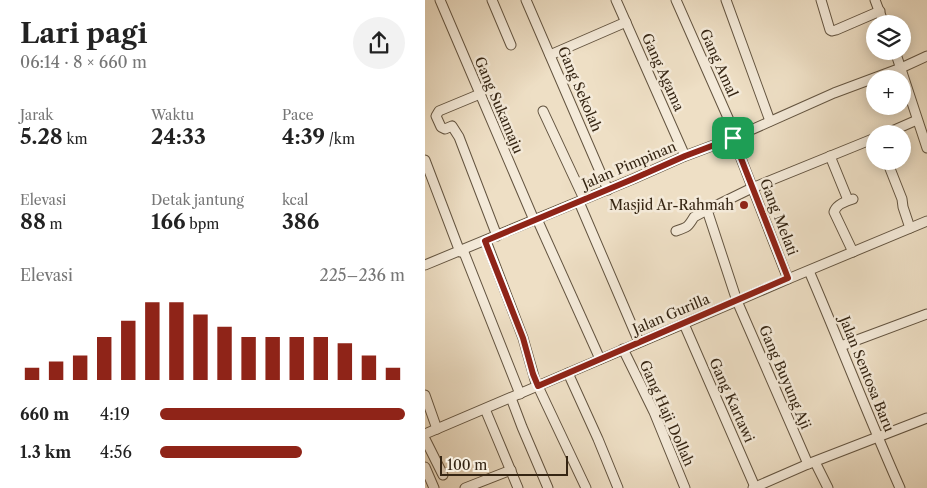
<!DOCTYPE html>
<html lang="id">
<head>
<meta charset="utf-8">
<style>
	body { margin:0; font-family:"Libre Caslon Text",serif; background:#f2f2f2; color:#222; height:100vh; display:flex; flex-direction:column; font-size:19px; white-space:nowrap }
	* { box-sizing:border-box; margin:0 }
	p { font-size:16px; color:#767676 }
	.icon { flex:none; width:28px; height:28px; fill:none; stroke:currentColor; stroke-width:2; stroke-linecap:round; stroke-linejoin:round }
	.map { position:relative; flex:1; overflow:hidden }
	.details { display:flex; flex-direction:column; background:#fff; width:425px }
	.details>* { flex:none }
	.fabs { position:absolute; left:441px; top:15px; display:grid; gap:10px }
	.fabs a { display:grid; place-items:center; width:45px; height:45px; border-radius:50%; background:#fff; box-shadow:0 2px 12px #0003; font-size:25px }
	.scale { position:absolute; left:15px; bottom:12px; width:128px; box-sizing:border-box; padding-left:5px; border:2px solid #352513; border-top:0; font-size:14px; line-height:18px; white-space:nowrap; color:#352513; -webkit-text-stroke:4px #f4ead9; paint-order:stroke }
	.pin { position:absolute; display:grid; place-items:center; width:42px; height:42px; color:#fff; margin:-21px; border-radius:10px; box-shadow:0 2px 8px #0006 }
	.round { display:grid; place-items:center; flex:none; width:52px; height:52px; border-radius:26px; background:#f2f2f2 }
	.head { display:flex; align-items:center; justify-content:space-between; height:85px; padding:0 20px }
	h1 { font-size:28px; font-weight:700; line-height:38px }
	.stats { display:grid; grid-template-columns:repeat(3,1fr); gap:8px; height:85px; padding:5px 20px }
	.stats div { display:grid; align-content:center }
	.stats b { font-size:21px; font-weight:700 }
	.stats small { font-size:14px; font-weight:400 }
	.stats p { font-size:14px }
	.chart { height:140px; padding:10px 20px }
	.chart p { display:flex; justify-content:space-between }
	.chart svg { width:100%; height:90px; margin-top:5px; stroke:#8f2418; stroke-width:6 }
	ul { padding:0 20px; list-style:none; font-size:16px }
	li { display:grid; grid-template-columns:80px 60px 1fr; align-items:center; height:38px }
	li i { height:12px; border-radius:6px; background:#8f2418 }
	main { display:flex; flex:1; min-height:0 }
	.map>svg:first-child { display:block }
</style>
</head>
<body>
<main>
<section class="details">
<div class="head"><div><h1>Lari pagi</h1><p>06:14 · 8 × 660 m</p></div><a class="round"><svg class="icon" aria-label="share" viewBox="0 0 24 24"><path d="M12 15V3M7 8l5-5 5 5M5 13v7h14v-7"/></svg></a></div>
<div class="stats">
<div><p>Jarak</p><b>5.28<small> km</small></b></div>
<div><p>Waktu</p><b>24:33</b></div>
<div><p>Pace</p><b>4:39<small> /km</small></b></div>
</div>
<div class="stats">
<div><p>Elevasi</p><b>88<small> m</small></b></div>
<div><p>Detak jantung</p><b>166<small> bpm</small></b></div>
<div><p>kcal</p><b>386</b></div>
</div>
<div class="chart"><p><span>Elevasi</span>225–236 m</p>
<svg viewBox="0 0 160 44" preserveAspectRatio="none"><path d="M5 44V38M15 44V35M25 44V32M35 44V23M45 44V15M55 44V6M65 44V6M75 44V12M85 44V18M95 44V23M105 44V23M115 44V23M125 44V23M135 44V26M145 44V32M155 44V38"/></svg>
</div>
<ul>
<li><b>660 m</b>4:19<i style="width:100%"></i></li>
<li><b>1.3 km</b>4:56<i style="width:58%"></i></li>
</ul>
</section>
<div class="map">
<svg width="502" height="488" viewBox="0 0 502 488">
	<rect width="100%" height="100%" fill="#eedfc5"/>
	<filter id="stains"><feTurbulence type="fractalNoise" baseFrequency=".004" numOctaves="4"/><feColorMatrix values="0 0 0 0 .2 0 0 0 0 .09 0 0 0 0 .02 0 0 0 .5 -.17"/></filter>
	<radialGradient id="worn" r=".72"><stop offset=".6" stop-color="#630" stop-opacity="0"/><stop offset="1" stop-color="#630" stop-opacity=".3"/></radialGradient>
	<g fill="none" stroke-linecap="round" stroke-linejoin="round">
		<!-- minor casing -->
		<g stroke="#635440" stroke-width="11">
			<g id="minor">
				<polyline points="15,0 109,220"/>
				<polyline points="67,0 86,45"/>
				<polyline points="101,0 183,190"/>
				<polyline points="191,0 260,156"/>
				<polyline points="251,0 311,136"/>
				<polyline points="301,0 345,121"/>
				<polyline points="396,0 405,30 407,31 411,30 455,11"/>
				<polyline points="450,0 459,24"/>
				<polyline points="470,51 502,148"/>
				<polyline points="125,55 201,22"/>
				<polyline points="55,94 14,111 11,116 16,127 20,129 27,126 34,137 72,236"/>
				<polyline points="118,111 159,199"/>
				<polyline points="460,134 492,120"/>
				<polyline points="308,138 363,279"/>
				<polyline points="405,156 423,200"/>
				<polyline points="0,160 35,252"/>
				<polyline points="462,161 477,199 478,207 485,228"/>
				<polyline points="154,202 214,342"/>
				<polyline points="112,219 175,359"/>
				<path d="M 251,231 C 263,227 263,227 269,217 L 282,210"/>
				<polyline points="61,241 98,338 110,380 161,488"/>
				<polyline points="38,250 95,394"/>
				<path d="M 428,252 L 409,212 C 411,205 421,201 428,199"/>
				<polyline points="0,265 208,179 260,156 308,138 409,93 476,68 502,56"/>
				<path d="M 384,271 C 415,343 443,416 475,488"/>
				<polyline points="259,324 330,487"/>
				<polyline points="416,346 502,314"/>
				<polyline points="198,349 229,412 260,488"/>
				<polyline points="143,373 173,439 193,488"/>
				<polyline points="0,395 12,429"/>
				<polyline points="86,398 97,427 123,488"/>
				<polyline points="60,409 93,488"/>
				<polyline points="0,434 312,301 363,279 502,221"/>
				<polyline points="0,439 18,475"/>
				<polyline points="390,462 403,488"/>
				<polyline points="383,464 312,301 282,210 327,188 450,138"/>
				<polyline points="0,467 9,488"/>
				<polyline points="40,488 86,470"/>
				<polyline points="328,488 383,464 502,418"/>
			</g>
		</g>
		<!-- minor -->
		<use href="#minor" stroke="#f4ead9" stroke-width="9"/>
	</g>
	<g fill="none" stroke-linecap="round" stroke-linejoin="round">
		<!-- route casing -->
		<g stroke="#fff" stroke-width="10">
			<polygon id="route" points="308,138 363,278 113,386 108,374 98,338 60,241 208,179 260,156"/>
		</g>
		<!-- route -->
		<use href="#route" stroke="#8f2418" stroke-width="6"/>
	</g>
	<!-- markers -->
	<circle fill="#8f2418" stroke="#f4ead9" stroke-width="2" cx="319" cy="205" r="5"/>
	<g text-anchor="middle" dominant-baseline="central" stroke-width="5" stroke-linejoin="round" paint-order="stroke">
		<!-- street labels -->
		<g font-size="14" fill="#352513" stroke="#f4ead9">
			<text transform="translate(294 63) rotate(66)">Gang Amal</text>
			<text transform="translate(238 72) rotate(66)">Gang Agama</text>
			<text transform="translate(155 89) rotate(67)">Gang Sekolah</text>
			<text transform="translate(74 105) rotate(67)">Gang Sukamaju</text>
			<text transform="translate(204 165) rotate(-23)">Jalan Pimpinan</text>
			<text transform="translate(354 217) rotate(69)">Gang Melati</text>
			<text transform="translate(246 314) rotate(-23)">Jalan Gurilla</text>
			<text transform="translate(442 374) rotate(68)">Jalan Sentosa Baru</text>
			<text transform="translate(360 377) rotate(67)">Gang Buyung Aji</text>
			<text transform="translate(307 400) rotate(66)">Gang Kartawi</text>
			<text transform="translate(242 413) rotate(66)">Gang Haji Dollah</text>
		</g>
		<!-- poi labels -->
		<g font-size="14" fill="#352513" stroke="#f4ead9" text-anchor="end">
			<text x="309" y="205">Masjid Ar-Rahmah</text>
		</g>
	</g>
	<rect width="100%" height="100%" filter="url(#stains)"/>
	<rect width="100%" height="100%" fill="url(#worn)"/>
</svg>
<div class="fabs">
<a><svg class="icon" aria-label="layers" viewBox="0 0 24 24"><path d="M12 4l9 5-9 5-9-5zM3 14l9 5 9-5"/></svg></a>
<a>+</a>
<a>−</a>
</div>
<div class="scale">100 m</div>
<div class="pin" style="left:308px;top:138px;background:#1e9e55"><svg class="icon" aria-label="arrive" viewBox="0 0 24 24"><path d="M6 21V4h12l-3 4 3 4H6"/></svg></div>
</div>
</main>
</body>
</html>
